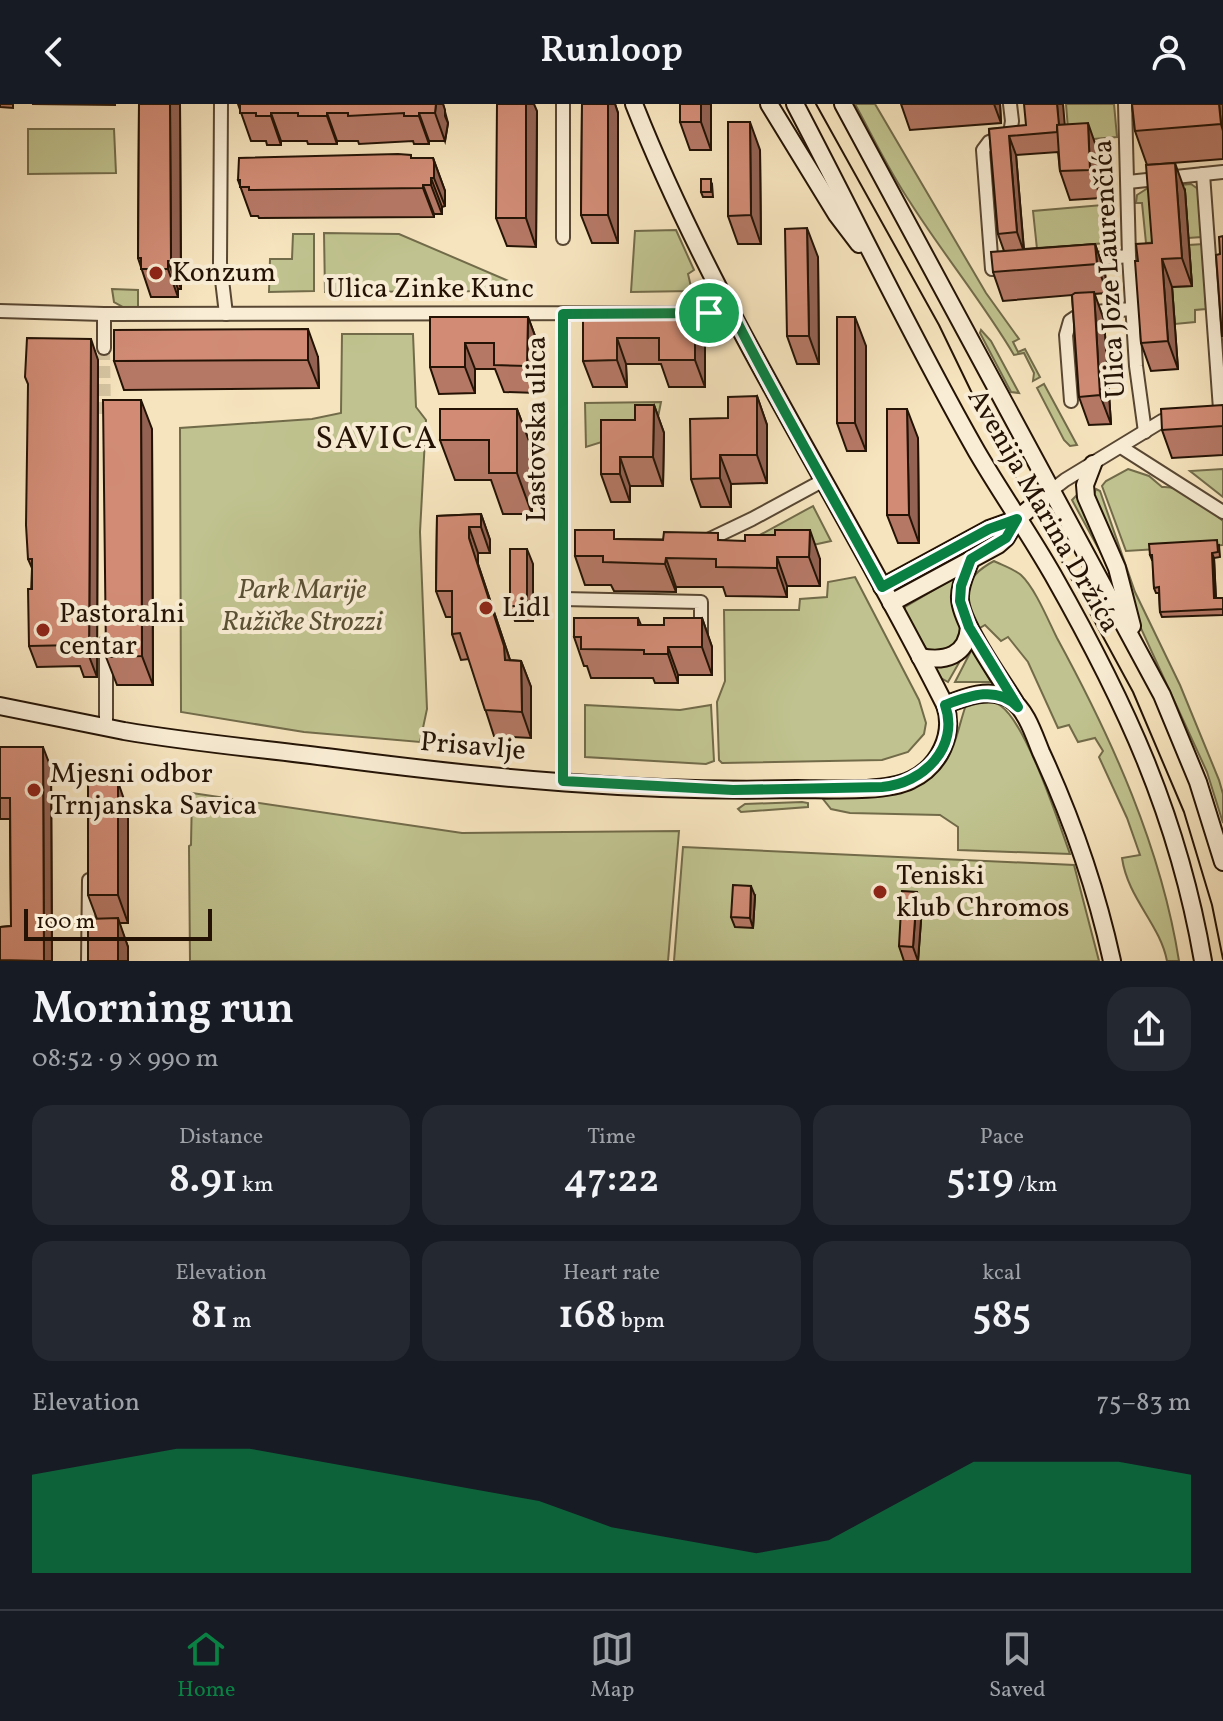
<!DOCTYPE html>
<html lang="en">
<head>
<meta charset="utf-8">
<style>
	body { margin:0; font-family:Vollkorn,serif; background:#242831; color:#f1f3f6; height:100vh; display:flex; flex-direction:column; font-size:30px; white-space:nowrap }
	* { box-sizing:border-box; margin:0 }
	p { font-size:26px; color:#9ea1a6 }
	.icon { flex:none; width:44px; height:44px; fill:none; stroke:currentColor; stroke-width:2; stroke-linecap:round; stroke-linejoin:round }
	.map { position:relative; height:857px; overflow:hidden }
	.drawer { display:flex; flex-direction:column; background:#171b24; flex:1 }
	.drawer>* { flex:none }
	.scale { position:absolute; left:24px; bottom:20px; width:188px; box-sizing:border-box; padding-left:8px; border:4px solid #241305; border-top:0; font-size:22px; line-height:28px; white-space:nowrap; color:#241305; -webkit-text-stroke:6px #f9edd5; paint-order:stroke }
	.pin { position:absolute; display:grid; place-items:center; width:68px; height:68px; color:#fff; margin:-34px; border:4px solid #fff; border-radius:50%; box-shadow:0 2px 8px #0007 }
	.round { display:grid; place-items:center; flex:none; width:84px; height:84px; border-radius:24px; background:#242831 }
	.headline { display:flex; align-items:center; justify-content:space-between; height:136px; padding:0 32px }
	h1 { font-size:44px; font-weight:600; line-height:60px }
	.metrics { display:grid; grid-template-columns:repeat(3,1fr); gap:12px; height:136px; padding:8px 32px }
	.metrics div { display:grid; align-content:center; border-radius:20px; background:#242831; text-align:center }
	.metrics b { font-size:40px; font-weight:600 }
	.metrics small { font-size:22px; font-weight:400 }
	.metrics p { font-size:22px }
	.chart { height:224px; padding:16px 32px }
	.chart p { display:flex; justify-content:space-between }
	.chart svg { width:100%; height:144px; margin-top:8px; fill:#0b8043; opacity:.7 }
	header { display:flex; justify-content:space-between; align-items:center; height:104px; padding:0 32px; background:#171b24; font-size:36px; font-weight:600 }
	.tabs { display:flex; justify-content:space-around; align-items:center; height:112px; border-top:2px solid #363941; background:#171b24; font-size:22px; color:#9ea1a6 }
	.tabs a { display:grid; justify-items:center; gap:4px }
	.tabs .active { color:#0b8043 }
	.map>svg:first-child { display:block }
</style>
</head>
<body>
<header><svg class="icon" aria-label="back" viewBox="0 0 24 24"><path d="M15 5l-7 7 7 7"/></svg>Runloop<svg class="icon" aria-label="person" viewBox="0 0 24 24"><circle cx="12" cy="8" r="4"/><path d="M4 21q1-7 8-7t8 7"/></svg></header>
<div class="map">
<svg width="1223" height="857" viewBox="0 0 1223 857">
	<rect width="100%" height="100%" fill="#f6e4be"/>
	<filter id="stains"><feTurbulence type="fractalNoise" baseFrequency=".0025" numOctaves="4"/><feColorMatrix values="0 0 0 0 .2 0 0 0 0 .09 0 0 0 0 .02 0 0 0 .5 -.17"/></filter>
	<radialGradient id="worn" r=".72"><stop offset=".6" stop-color="#630" stop-opacity="0"/><stop offset="1" stop-color="#630" stop-opacity=".3"/></radialGradient>
	<!-- green -->
	<g fill="#c0c38f" stroke="#726b4a" stroke-width="2">
		<path d="M 855,0 L 875,0 L 986,189 L 1019,235 L 1013,238 L 1018,248 L 1025,245 L 1040,273 L 1033,277 L 1034,269 L 1024,249 L 1014,251 C 984,200 943,150 910,98 C 889,67 873,33 855,0 Z"/>
		<polygon points="1066,0 1114,0 1117,33 1069,37"/>
		<polygon points="28,25 114,25 116,69 28,70"/>
		<polygon points="1191,80 1198,85 1202,133 1188,134 1185,87 1160,138 1146,139 1142,99 1136,99 1137,91 1148,84"/>
		<polygon points="1114,100 1117,138 1037,145 1033,107"/>
		<polygon points="676,126 694,166 688,170 692,187 631,188 635,127"/>
		<polygon points="324,129 399,130 532,187 325,188"/>
		<polygon points="293,130 314,130 314,187 269,188 270,155 292,155"/>
		<polygon points="1203,140 1206,205 1195,206 1195,218 1175,220 1172,183 1192,182 1189,141"/>
		<polygon points="112,185 138,186 138,203 123,203 114,198"/>
		<polygon points="981,226 991,237 1019,289 1011,288 980,229"/>
		<polygon points="342,230 413,230 416,303 426,316 420,428 427,605 420,638 304,628 181,608 180,324 312,315 341,309"/>
		<polygon points="1044,280 1077,341 1070,342 1064,336 1037,284"/>
		<polygon points="661,298 658,313 627,330 586,343 585,299"/>
		<path d="M 1128,365 L 1149,372 L 1162,383 C 1183,381 1207,404 1223,417 L 1223,441 L 1126,447 L 1102,382 L 1106,377 Z"/>
		<polygon points="1223,365 1223,393 1190,367"/>
		<polygon points="1096,385 1100,387 1135,488 1180,581 1219,676 1223,690 1223,719 1207,668 1133,507 1093,392"/>
		<polygon points="1077,391 1107,452 1108,462 1072,396"/>
		<polygon points="813,402 831,437 772,450 725,450"/>
		<path d="M 994,457 C 1002,461 1014,465 1021,471 C 1035,484 1048,516 1057,534 C 1112,635 1161,743 1179,857 L 1167,857 C 1160,820 1128,795 1122,754 L 1140,751 L 1127,714 L 1099,653 L 1103,647 L 1095,634 L 1078,638 L 1069,621 L 1058,624 L 1028,558 L 1008,533 L 1001,537 L 985,521 L 978,525 C 962,494 960,475 994,457 Z"/>
		<polygon points="855,473 919,596 926,619 924,630 908,648 882,656 722,659 719,656 717,598 725,577 724,506 799,506 800,495 827,493 828,478"/>
		<polygon points="956,473 963,527 953,546 931,548 926,544 905,511 905,503"/>
		<polygon points="973,546 991,578 955,578 971,547"/>
		<polygon points="964,550 948,578 941,574 934,561"/>
		<path d="M 984,596 C 990,597 996,598 1001,602 C 1027,621 1058,717 1070,750 L 958,746 L 958,723 L 940,711 L 850,709 L 831,705 L 823,695 C 864,689 917,698 944,660 C 956,643 959,620 966,601 Z"/>
		<polygon points="585,601 680,606 711,601 714,657 706,660 585,653"/>
		<polygon points="192,689 462,729 679,727 668,857 190,857 189,742 191,741"/>
		<polygon points="802,698 808,699 808,703 741,708 738,705 745,700"/>
		<polygon points="683,743 1074,761 1099,857 674,857"/>
	</g>
	<g fill="none" stroke-linecap="round" stroke-linejoin="round">
		<!-- street-tunnel -->
		<polyline stroke="#d6c5a2" stroke-width="12" stroke-dasharray="12 6" stroke-linecap="butt" points="104,244 105,312"/>
		<!-- street casing -->
		<g stroke="#584733" stroke-width="16">
			<g id="street">
				<polyline points="221,0 220,159 226,210"/>
				<polyline points="563,0 563,134"/>
				<polyline points="1125,0 1129,152 1136,262 1145,328"/>
				<polyline points="1203,70 1220,305"/>
				<polyline points="1128,78 1223,68"/>
				<polyline points="1084,156 1129,152"/>
				<polyline points="1006,163 992,165 983,46 989,38 1010,30 1012,17 1010,0"/>
				<polyline points="0,207 104,210 709,209 728,200"/>
				<polyline points="104,210 104,244"/>
				<polyline points="563,210 563,677"/>
				<polyline points="1071,297 1066,231 1070,217 1082,209 1132,205"/>
				<polyline points="1121,343 1223,408"/>
				<polyline points="1052,386 1065,376 1162,317 1176,312"/>
				<polyline points="706,437 752,415 824,376"/>
				<polyline points="563,495 701,498 701,530"/>
				<polyline points="106,623 106,538"/>
				<polyline points="88,857 89,776"/>
			</g>
		</g>
		<!-- secondary casing -->
		<g stroke="#241305" stroke-width="20">
			<g id="secondary">
				<polyline points="769,0 837,111 859,140"/>
				<path d="M 795,0 C 856,116 912,234 977,348 C 1001,389 1029,429 1053,471 C 1125,598 1178,711 1203,857"/>
				<polyline points="843,0 1162,591 1198,678 1223,758"/>
				<polyline points="1093,360 1085,381 1086,393 1117,464 1132,522"/>
				<path d="M 971,455 C 967,467 960,479 960,492 C 958,516 1001,575 1015,598"/>
				<polyline points="882,483 989,425 1017,415"/>
				<polyline points="891,499 998,441 1006,434 1017,415 1052,386"/>
				<path d="M 920,553 C 945,558 967,552 969,523"/>
				<path d="M 945,601 C 965,593 990,583 1010,595 C 1026,605 1034,631 1041,648 C 1072,715 1096,784 1112,857"/>
				<path d="M 0,602 C 41,610 83,619 124,627 C 194,639 264,645 334,654 C 487,674 643,689 797,685 C 828,685 885,689 911,676 C 939,663 955,630 945,601 C 844,399 717,210 634,0"/>
			</g>
		</g>
		<!-- street -->
		<use href="#street" stroke="#f9edd5" stroke-width="12"/>
		<!-- secondary -->
		<use href="#secondary" stroke="#f9edd5" stroke-width="16"/>
		<!-- tram -->
		<polyline stroke="#241305" stroke-width="2" points="816,0 939,221 983,312 1133,588 1184,708 1212,801 1223,855"/>
	</g>
	<!-- wall -->
	<g fill="#b57865" stroke="#241305" stroke-width="2">
		<polygon points="0,0 13,0 13,4 0,3"/>
		<polygon points="32,0 115,0 115,1"/>
		<polygon points="139,0 180,0 181,185 178,185 178,193 151,193 138,154"/>
		<polygon points="238,0 443,0 448,19 445,37 429,37 429,40 414,40 413,37 359,40 358,37 337,37 337,40 308,40 307,37 281,37 281,41 267,41 266,37 251,37"/>
		<polygon points="582,0 615,0 618,9 618,139 592,139 581,111"/>
		<polygon points="711,0 711,46 690,46 680,18"/>
		<polygon points="901,0 1000,0 1001,19 910,26"/>
		<polygon points="1132,0 1223,0 1223,55 1147,61 1135,27"/>
		<polygon points="537,7 536,143 507,142 496,114"/>
		<polygon points="1065,21 1098,48 1101,94 1070,96 1060,67 1058,48 1016,51 1024,145 1095,140 1105,169 1107,189 1094,190 1104,216 1111,320 1089,321 1079,293 1072,191 1003,197 993,168 1004,147 998,130 989,25"/>
		<polygon points="760,46 761,140 738,140 728,112"/>
		<polygon points="412,54 433,54 445,87 445,102 442,103 442,110 434,110 434,113 259,114 258,112 251,112 238,76"/>
		<polygon points="712,80 713,93 703,93 701,88"/>
		<polygon points="1185,87 1192,182 1172,183 1178,265 1151,267 1141,239 1138,157 1152,139"/>
		<polygon points="818,153 819,260 797,260 787,232"/>
		<polygon points="644,210 695,210 705,237 705,283 669,283 661,260 626,260 627,283 593,283 583,257"/>
		<polygon points="430,213 528,213 538,240 537,289 504,288 495,265 475,265 475,289 439,290 430,263"/>
		<polygon points="866,242 866,347 847,347 837,319"/>
		<polygon points="318,253 319,284 124,286 114,257"/>
		<polygon points="98,256 97,573 84,573 80,562 37,563 29,542 32,464 28,455"/>
		<polygon points="757,292 767,321 767,379 731,380 731,403 701,403 691,375 728,314"/>
		<polygon points="654,301 664,329 663,382 630,382 630,398 611,398 601,370 635,316"/>
		<polygon points="1223,301 1223,351 1172,354 1162,326"/>
		<polygon points="517,305 532,345 532,410 503,410 491,376 455,376 440,336"/>
		<polygon points="152,325 153,581 117,581 106,553"/>
		<polygon points="918,334 919,439 898,439 887,411"/>
		<polygon points="481,410 490,436 490,449 478,449 478,460 510,556 521,557 531,583 531,634 494,632 469,555 461,556 452,530 452,513 446,513 436,487 437,412"/>
		<polygon points="617,435 720,436 820,455 820,482 787,482 787,493 726,492 723,483 676,483 676,488 614,487 611,481 585,481 575,452"/>
		<polygon points="1219,441 1220,453 1214,454 1216,494 1223,494 1223,511 1162,513 1160,508 1159,489 1156,489 1154,484 1153,456 1152,456 1150,451"/>
		<polygon points="533,460 533,517 515,517 510,502"/>
		<polygon points="638,514 641,521 664,521 702,514 712,543 712,571 678,571 678,579 655,579 653,574 591,574 587,562 584,562 574,533"/>
		<polygon points="0,643 51,664 52,857 0,857 0,823 11,822 10,715 0,715"/>
		<polygon points="128,707 128,819 119,819 128,843 128,857 88,857 97,815 88,791"/>
		<polygon points="755,792 753,824 735,823 731,813"/>
		<polygon points="922,803 918,857 904,857 899,842"/>
	</g>
	<!-- shaded-wall -->
	<g fill="#936253" stroke="#241305" stroke-width="2">
		<polygon points="170,0 180,0 181,185 171,157"/>
		<polygon points="436,0 443,0 445,6 445,12 448,19 445,37 435,9"/>
		<polygon points="526,0 534,0 537,7 536,143 526,114"/>
		<polygon points="608,0 615,0 618,9 618,139 608,111"/>
		<polygon points="701,0 711,0 711,46 701,18"/>
		<polygon points="994,0 1000,0 1001,19"/>
		<polygon points="1057,0 1063,0 1067,47 1059,27"/>
		<polygon points="1219,0 1223,0 1223,27 1221,20"/>
		<polygon points="271,9 281,37 281,41 271,12"/>
		<polygon points="327,9 337,37 337,40 327,12"/>
		<polygon points="419,9 429,37 429,40 419,12"/>
		<polygon points="750,18 760,46 761,140 751,111"/>
		<polygon points="1088,19 1098,48 1101,94 1090,66"/>
		<polygon points="1009,32 1016,51 1024,148 1017,128"/>
		<polygon points="433,54 445,87 445,102 434,74"/>
		<polygon points="1175,59 1185,87 1192,182 1182,154"/>
		<polygon points="431,74 442,103 442,110 431,81"/>
		<polygon points="423,81 434,110 434,113 423,84"/>
		<polygon points="807,124 818,153 819,260 809,232"/>
		<polygon points="1095,140 1105,169 1107,189 1097,160"/>
		<polygon points="1162,155 1172,183 1178,265 1168,237"/>
		<polygon points="168,157 178,185 178,193 168,165"/>
		<polygon points="1094,188 1104,216 1111,320 1100,291"/>
		<polygon points="695,210 705,237 705,283 695,256"/>
		<polygon points="528,213 538,240 537,289 527,262"/>
		<polygon points="855,213 866,242 866,347 855,319"/>
		<polygon points="308,225 318,253 319,284 308,256"/>
		<polygon points="617,234 626,260 627,283 617,256"/>
		<polygon points="91,235 98,256 97,573 89,552"/>
		<polygon points="465,239 475,265 475,289 465,263"/>
		<polygon points="757,292 767,321 767,379 757,351"/>
		<polygon points="141,296 152,325 153,581 142,552"/>
		<polygon points="654,301 664,329 663,382 653,353"/>
		<polygon points="517,305 532,345 532,410 517,369"/>
		<polygon points="907,305 918,334 919,439 909,411"/>
		<polygon points="720,351 731,380 731,403 720,374"/>
		<polygon points="620,353 630,382 630,398 620,370"/>
		<polygon points="481,410 490,436 490,449 481,423"/>
		<polygon points="469,423 478,449 478,460 514,568 505,556 469,434"/>
		<polygon points="810,426 820,455 820,482 809,453"/>
		<polygon points="527,445 533,460 533,517 527,502"/>
		<polygon points="1212,449 1214,454 1216,499 1214,494"/>
		<polygon points="777,453 787,482 787,493 777,464"/>
		<polygon points="666,454 676,483 676,488 665,460"/>
		<polygon points="702,514 712,543 712,571 702,543"/>
		<polygon points="668,543 678,571 678,579 668,550"/>
		<polygon points="521,557 531,583 531,634 522,608"/>
		<polygon points="43,643 51,664 52,857 44,857"/>
		<polygon points="118,678 128,707 128,819 118,791"/>
		<polygon points="751,782 755,792 753,824 750,814"/>
		<polygon points="917,788 922,803 918,857 913,843"/>
		<polygon points="118,814 128,843 128,857 118,857"/>
	</g>
	<!-- building -->
	<g fill="#d28c76" stroke="#241305" stroke-width="2">
		<polygon points="139,0 170,0 171,157 168,157 168,165 141,165 141,154 138,154"/>
		<polygon points="238,0 436,0 435,9 419,9 419,12 404,12 404,9 348,12 348,9 327,9 327,12 298,12 298,9 271,9 271,12 256,12 256,9 240,9 240,0"/>
		<polygon points="497,0 526,0 526,114 496,114"/>
		<polygon points="582,0 608,0 608,111 581,111"/>
		<rect x="680" y="0" width="21" height="18"/>
		<polygon points="1024,0 1057,0 1059,21 1057,21 1057,28 1009,32 1017,128 998,130 989,25 1026,21"/>
		<polygon points="1132,0 1219,0 1221,20 1135,27"/>
		<polygon points="728,18 750,18 751,111 728,112"/>
		<polygon points="1088,19 1090,66 1060,67 1057,21"/>
		<polygon points="398,50 411,51 411,54 433,54 434,58 434,74 431,74 431,81 423,81 423,84 249,86 249,83 240,83 240,76 238,76 239,54"/>
		<polygon points="1175,59 1182,154 1162,155 1168,237 1141,239 1135,157 1138,157 1136,140 1152,139 1146,61"/>
		<rect x="701" y="75" width="10" height="13"/>
		<polygon points="807,124 809,232 787,232 785,125"/>
		<polygon points="1223,132 1223,232 1222,232 1216,151 1220,150 1219,133"/>
		<polygon points="1095,140 1097,160 993,168 991,148"/>
		<polygon points="1094,188 1100,291 1079,293 1072,191 1075,189"/>
		<polygon points="631,207 643,207 643,210 695,210 695,256 659,256 659,234 617,234 617,256 583,257 583,210 631,210"/>
		<polygon points="430,213 528,213 527,262 494,261 494,239 465,239 465,263 430,263"/>
		<rect x="837" y="213" width="18" height="106"/>
		<polygon points="308,225 308,256 114,257 114,226"/>
		<polygon points="27,234 91,235 89,552 76,552 76,541 29,542 28,485 32,485 32,455 28,455 26,421 28,280 25,273"/>
		<polygon points="757,292 757,351 720,351 720,374 691,375 690,315 728,314 728,293"/>
		<polygon points="103,296 141,296 142,552 106,553"/>
		<polygon points="635,301 654,301 653,353 620,353 620,370 601,370 601,316 635,316"/>
		<polygon points="1223,301 1223,322 1162,326 1161,305"/>
		<polygon points="440,305 517,305 517,369 489,369 489,336 440,336"/>
		<polygon points="887,305 907,305 909,411 887,411"/>
		<polygon points="481,410 481,423 469,423 469,434 504,542 505,556 521,557 522,608 485,606 460,529 452,530 452,487 436,487 437,412"/>
		<polygon points="575,426 614,426 614,435 663,436 664,428 718,429 718,436 745,437 745,431 775,431 775,426 810,426 809,453 777,453 777,464 716,463 716,455 666,454 665,460 603,458 603,452 575,452"/>
		<polygon points="1217,436 1218,448 1212,449 1214,494 1223,494 1223,505 1160,508 1159,483 1154,484 1152,451 1150,451 1149,440"/>
		<rect x="510" y="445" width="17" height="57"/>
		<polygon points="574,514 638,514 638,521 664,521 664,514 702,514 702,543 668,543 668,550 644,550 644,546 581,545 581,533 574,533"/>
		<polygon points="0,643 43,643 44,857 0,856 0,823 11,822 10,694 0,694"/>
		<rect x="88" y="678" width="30" height="113"/>
		<polygon points="733,781 751,782 750,814 731,813"/>
		<polygon points="902,787 917,788 913,843 899,842"/>
		<polygon points="118,814 118,857 88,857 88,815"/>
	</g>
	<g fill="none" stroke-linecap="round" stroke-linejoin="round">
		<!-- route casing -->
		<g stroke="#fff" stroke-width="16">
			<path id="route" d="M 728,200 C 776,297 831,388 882,483 L 989,425 L 1017,415 L 1006,434 L 971,455 L 961,482 L 960,497 L 969,523 L 1018,603 C 997,581 969,592 945,601 C 960,643 923,680 882,683 L 733,686 L 563,677 L 563,210 L 709,209 Z"/>
		</g>
		<!-- route -->
		<use href="#route" stroke="#0b8043" stroke-width="10"/>
	</g>
	<!-- markers -->
	<g fill="#8f2418" stroke="#f9edd5" stroke-width="3">
		<circle cx="156" cy="169" r="8"/>
		<circle cx="486" cy="504" r="8"/>
		<circle cx="43" cy="526" r="8"/>
		<circle cx="34" cy="686" r="8"/>
		<circle cx="880" cy="788" r="8"/>
	</g>
	<g text-anchor="middle" dominant-baseline="central" stroke-width="8" stroke-linejoin="round" paint-order="stroke">
		<!-- street labels -->
		<g font-size="28" fill="#241305" stroke="#f9edd5">
			<text transform="translate(1110 165) rotate(-93)">Ulica Joze Laurenčića</text>
			<text x="430" y="185">Ulica Zinke Kunc</text>
			<text transform="translate(537 325) rotate(-90)">Lastovska ulica</text>
			<text transform="translate(1043 407) rotate(60)">Avenija Marina Držića</text>
			<text transform="translate(473 643) rotate(5)">Prisavlje</text>
		</g>
		<!-- poi labels -->
		<g font-size="28" fill="#241305" stroke="#f9edd5" text-anchor="start">
			<text x="172" y="169">Konzum</text>
			<text x="502" y="504">Lidl</text>
			<text x="59" y="510">Pastoralni<tspan x="59" dy="32">centar</tspan></text>
			<text x="50" y="670">Mjesni odbor<tspan x="50" dy="32">Trnjanska Savica</tspan></text>
			<text x="896" y="772">Teniski<tspan x="896" dy="32">klub Chromos</tspan></text>
		</g>
		<!-- park labels -->
		<g font-size="28" font-style="italic" fill="#5b5135" stroke="#f9edd5">
			<text x="302" y="486">Park Marije<tspan x="302" dy="32">Ružičke Strozzi</tspan></text>
		</g>
		<!-- quarter labels -->
		<g font-size="32" letter-spacing="2" fill="#241305" stroke="#f9edd5">
			<text x="377" y="336">SAVICA</text>
		</g>
	</g>
	<rect width="100%" height="100%" filter="url(#stains)"/>
	<rect width="100%" height="100%" fill="url(#worn)"/>
</svg>
<div class="scale">100 m</div>
<div class="pin" style="left:709px;top:209px;background:#1e9e55"><svg class="icon" aria-label="arrive" viewBox="0 0 24 24"><path d="M6 21V4h12l-3 4 3 4H6"/></svg></div>
</div>
<section class="drawer">
<div class="headline"><div><h1>Morning run</h1><p>08:52 · 9 × 990 m</p></div><a class="round"><svg class="icon" aria-label="share" viewBox="0 0 24 24"><path d="M12 15V3M7 8l5-5 5 5M5 13v7h14v-7"/></svg></a></div>
<div class="metrics">
<div><p>Distance</p><b>8.91<small> km</small></b></div>
<div><p>Time</p><b>47:22</b></div>
<div><p>Pace</p><b>5:19<small> /km</small></b></div>
</div>
<div class="metrics">
<div><p>Elevation</p><b>81<small> m</small></b></div>
<div><p>Heart rate</p><b>168<small> bpm</small></b></div>
<div><p>kcal</p><b>585</b></div>
</div>
<div class="chart"><p><span>Elevation</span>75–83 m</p>
<svg viewBox="0 0 160 44" preserveAspectRatio="none"><path d="M0 44V14L10 10L20 6L30 6L40 10L50 14L60 18L70 22L80 30L90 34L100 38L110 34L120 22L130 10L140 10L150 10L160 14V44z"/></svg>
</div>
</section>
<nav class="tabs">
<a class="active"><svg class="icon" aria-label="home" viewBox="0 0 24 24"><path d="M3 11l9-7 9 7M6 9v11h12V9"/></svg>Home</a>
<a><svg class="icon" aria-label="map" viewBox="0 0 24 24"><path d="M3 6l6-2 6 2 6-2v14l-6 2-6-2-6 2zM9 4v14M15 6v14"/></svg>Map</a>
<a><svg class="icon" aria-label="saved" viewBox="0 0 24 24"><path d="M7 4h10v16l-5-4-5 4z"/></svg>Saved</a>
</nav>
</body>
</html>
